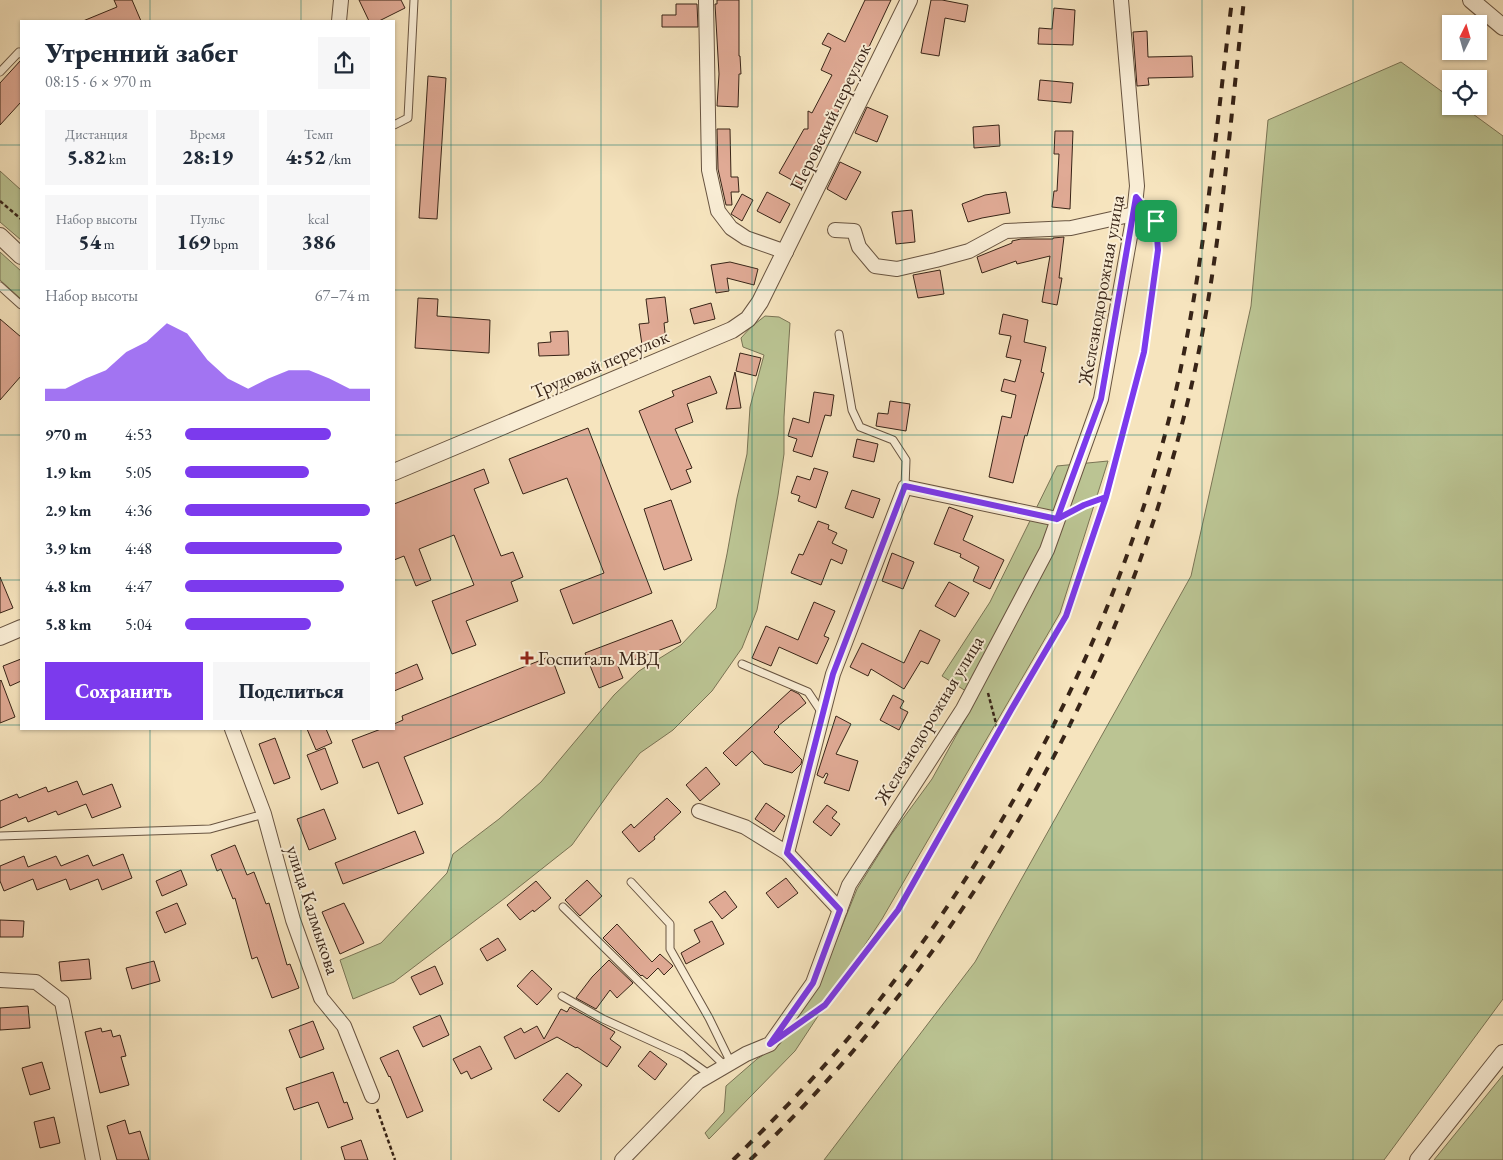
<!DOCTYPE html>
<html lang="ru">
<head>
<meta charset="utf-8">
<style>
	body { margin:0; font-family:"EB Garamond",serif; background:#f6f6f7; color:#1f2937; height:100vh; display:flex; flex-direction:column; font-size:19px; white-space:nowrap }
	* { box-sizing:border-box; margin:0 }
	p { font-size:16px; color:#747a83 }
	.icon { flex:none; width:28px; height:28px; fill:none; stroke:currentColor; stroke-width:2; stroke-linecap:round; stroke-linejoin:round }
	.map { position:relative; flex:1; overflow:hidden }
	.details { position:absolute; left:20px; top:20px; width:375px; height:710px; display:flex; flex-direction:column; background:#fff; border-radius:0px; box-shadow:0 1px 4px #0004 }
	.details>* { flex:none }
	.needle { width:32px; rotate:5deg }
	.controls { position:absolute; left:1442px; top:15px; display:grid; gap:10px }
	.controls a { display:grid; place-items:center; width:45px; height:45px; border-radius:0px; background:#fff; box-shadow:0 1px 4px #0004; font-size:25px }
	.pin { position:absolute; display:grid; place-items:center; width:42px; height:42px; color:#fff; margin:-21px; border-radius:10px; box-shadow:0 2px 8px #0006 }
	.round { display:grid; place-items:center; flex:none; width:52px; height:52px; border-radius:0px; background:#f6f6f7 }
	.summary { display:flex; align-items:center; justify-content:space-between; height:85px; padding:0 25px }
	h1 { font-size:28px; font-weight:800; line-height:38px }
	.metrics { display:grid; grid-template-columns:repeat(3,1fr); gap:8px; height:85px; padding:5px 25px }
	.metrics div { display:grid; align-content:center; border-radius:0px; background:#f6f6f7; text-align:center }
	.metrics b { font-size:21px; font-weight:800 }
	.metrics small { font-size:14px; font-weight:400 }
	.metrics p { font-size:14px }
	.chart { height:140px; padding:10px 25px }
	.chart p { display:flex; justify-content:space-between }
	.chart svg { width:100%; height:90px; margin-top:5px; fill:#7c3aed; opacity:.7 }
	.cta { display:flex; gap:10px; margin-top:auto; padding:10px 25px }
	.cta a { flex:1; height:58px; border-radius:0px; background:#7c3aed; color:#fff; font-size:20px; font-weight:800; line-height:58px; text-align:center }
	.cta a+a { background:#f6f6f7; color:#1f2937 }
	ul { padding:0 25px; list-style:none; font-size:16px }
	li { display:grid; grid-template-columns:80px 60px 1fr; align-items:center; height:38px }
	li i { height:12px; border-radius:6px; background:#7c3aed }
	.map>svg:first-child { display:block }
</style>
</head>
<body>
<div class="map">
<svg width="1503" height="1160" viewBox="0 0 1503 1160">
	<rect width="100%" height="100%" fill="#f6e4be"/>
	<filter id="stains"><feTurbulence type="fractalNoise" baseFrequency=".004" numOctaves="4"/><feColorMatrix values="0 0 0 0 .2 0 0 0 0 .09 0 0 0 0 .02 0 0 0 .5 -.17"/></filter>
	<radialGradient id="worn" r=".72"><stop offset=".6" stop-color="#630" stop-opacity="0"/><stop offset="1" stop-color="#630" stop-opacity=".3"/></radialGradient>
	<!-- green -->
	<g fill="#bbc493" stroke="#7a7455">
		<polygon points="1401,62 1451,98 1451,106 1462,106 1503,136 1503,999 1384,1160 824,1160 975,962 1191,576 1251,306 1268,120"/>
		<polygon points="0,171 21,190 21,240 0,222"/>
		<polygon points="0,252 21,271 21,299 0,280"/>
		<polygon points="765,316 779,317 790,323 784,417 784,454 778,495 757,610 742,648 712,691 673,730 640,753 614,786 572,845 505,898 394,982 353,999 340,960 381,943 447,873 453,854 499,819 541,782 614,695 639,671 681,645 716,608 727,554 737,498 747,454 750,407 764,355 743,347 741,338 751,327"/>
		<polygon points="1108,461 1060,613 882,919 795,1051 709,1139 705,1133 724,1112 726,1086 757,1059 780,1044 818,986 857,889 891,835 932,779 977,698 942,676 990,602 1057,466"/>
		<polygon points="1503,1075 1503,1160 1434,1160"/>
	</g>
	<!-- building -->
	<g fill="#e0aa95" stroke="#382417">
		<polygon points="114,0 132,0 141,21 83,21 117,7"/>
		<polygon points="359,0 401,0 405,8 379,21 369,21"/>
		<polygon points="717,0 739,0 739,56 740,56 741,74 739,74 738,107 717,106 719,74 715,4 717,4"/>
		<polygon points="865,0 891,0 845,98 801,185 779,173 804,129 808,129 808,111 812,113 832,75 821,70 831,48 822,44 828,33 845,42"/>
		<polygon points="931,0 942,0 968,5 965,22 945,18 939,56 921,53"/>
		<polygon points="676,4 697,4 698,27 662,27 662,15 676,15"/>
		<polygon points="1054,8 1075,10 1073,45 1038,44 1039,28 1052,29"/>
		<polygon points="1147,31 1148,57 1192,56 1193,77 1148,78 1149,85 1137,86 1133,32"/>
		<polygon points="21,60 21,102 0,125 0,83"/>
		<polygon points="428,76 446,78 437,219 419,218"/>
		<polygon points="1040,80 1073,83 1071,103 1038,100"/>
		<polygon points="867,107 888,116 877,142 855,133"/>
		<polygon points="999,125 1000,146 974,148 973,127"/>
		<polygon points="717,129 730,129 731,177 738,177 739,192 731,192 732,205 726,205 718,169"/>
		<polygon points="1055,131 1073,131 1070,209 1052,207 1054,191 1057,191 1059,154 1054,154"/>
		<polygon points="840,162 861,172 846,200 827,189"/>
		<polygon points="767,192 790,204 780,223 757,211"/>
		<polygon points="1006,192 1010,213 982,218 968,222 962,204 985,195"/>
		<polygon points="742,194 753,200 742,221 731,214"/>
		<polygon points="912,210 915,242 896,244 892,212"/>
		<polygon points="1064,237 1059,278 1062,278 1057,305 1042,302 1050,256 1017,264 1016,261 982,273 977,257 1012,243 1012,241 1021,239 1053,239 1053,238"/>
		<polygon points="730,262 758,269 754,285 727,278 729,291 716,293 711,265"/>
		<polygon points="940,270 944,294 918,298 913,275"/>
		<polygon points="665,297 668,322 664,323 666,342 642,345 639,324 649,323 646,299"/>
		<polygon points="418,298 438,299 437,316 490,320 489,353 415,348"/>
		<polygon points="711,303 715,319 694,324 690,309"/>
		<polygon points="1003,314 1028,320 1024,342 1046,347 1041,372 1044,373 1027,436 1025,435 1013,483 989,477 1002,416 1011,418 1016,395 1001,391 1004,379 1015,382 1021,360 1006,357 1011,336 999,334"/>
		<polygon points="0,319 21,337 21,376 0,400"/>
		<polygon points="568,331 569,355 539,356 538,343 551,342 550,332"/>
		<polygon points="740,353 761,358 756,376 736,371"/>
		<polygon points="735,372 741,408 726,409"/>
		<polygon points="710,376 717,393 687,404 693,422 675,429 692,468 686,470 691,482 671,490 639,411 674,396 672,391"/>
		<polygon points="814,392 834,395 831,416 825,415 812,457 793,451 797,439 788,436 793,418 809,423"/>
		<polygon points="890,401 910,404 906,431 876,426 878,413 888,414"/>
		<polygon points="588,428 652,593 573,624 560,590 604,573 567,478 523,494 509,459"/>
		<polygon points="857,439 878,444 874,462 853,457"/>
		<polygon points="814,468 828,472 816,508 798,501 800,496 791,493 797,476 810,480"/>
		<polygon points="484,469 489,483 474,489 501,556 513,552 523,577 511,582 518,601 466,621 476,645 452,654 432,601 474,585 454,535 419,549 431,580 416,586 404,556 394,560 394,504"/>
		<polygon points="852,490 880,499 873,518 845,508"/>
		<polygon points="671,500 692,560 664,570 644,509"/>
		<polygon points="949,507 973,516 963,540 1004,560 990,589 973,581 979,567 960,557 961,554 934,544"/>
		<polygon points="818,521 829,525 828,529 837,533 832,543 847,550 842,564 831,559 821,585 791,573 799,554 803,555"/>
		<polygon points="892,553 914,562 903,589 882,581"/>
		<polygon points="0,577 13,608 0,613"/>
		<polygon points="949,582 969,593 955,617 935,606"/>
		<polygon points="814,602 835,611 824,636 829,638 817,664 779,647 771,666 752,658 766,626 798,640"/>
		<polygon points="672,620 681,642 618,666 623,678 599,688 585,653"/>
		<polygon points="920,630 940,640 928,664 921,661 904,689 871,669 868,676 850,667 862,643 904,663"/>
		<polygon points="551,656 565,693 404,757 423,804 398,814 378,762 363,768 352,740 381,729 394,729 394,724 403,720 402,716"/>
		<polygon points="21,659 21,681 10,686 3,666"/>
		<polygon points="417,664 423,679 394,691 394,674"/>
		<polygon points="1,680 15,717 0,723 0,681"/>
		<polygon points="791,690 799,694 806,703 778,726 779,727 774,732 802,760 801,764 792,773 764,764 752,751 736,766 723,753"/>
		<polygon points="893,695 904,701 900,708 908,712 899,730 880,720"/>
		<polygon points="836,716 851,724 836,754 858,761 849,791 824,783 828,774 826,773 823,778 817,775"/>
		<polygon points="307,729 326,729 332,743 316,750"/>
		<polygon points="275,738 290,778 274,784 259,744"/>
		<polygon points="325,748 338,783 321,790 307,755"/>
		<polygon points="706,767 720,784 700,801 686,785"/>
		<polygon points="77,781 83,795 112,784 121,807 92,818 86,804 58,815 56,811 28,822 26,817 0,828 0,801 17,794 19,798 46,787 48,792"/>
		<polygon points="667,798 681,812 654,837 655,839 639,852 622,832 631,824 634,828"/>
		<polygon points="766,803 785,816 774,832 755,819"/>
		<polygon points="827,805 837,812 832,818 840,824 831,836 813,822"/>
		<polygon points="324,809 336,839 309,850 297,819"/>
		<polygon points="415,831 424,853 343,884 335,863"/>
		<polygon points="235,845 247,875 254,872 266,904 269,903 287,965 290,964 299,988 272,998 257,957 252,959 235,898 233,899 221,869 217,871 211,855"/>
		<polygon points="123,854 132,878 102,890 98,879 70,890 66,879 37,890 33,879 4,891 0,881 0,866 24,856 28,867 56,856 61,866 88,855 93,866"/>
		<polygon points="181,870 187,885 162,896 156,881"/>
		<polygon points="786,878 798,893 778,908 766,893"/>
		<polygon points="587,880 602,896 580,916 565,900"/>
		<polygon points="536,881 551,898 534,912 533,910 520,920 507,905"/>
		<polygon points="725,891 737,907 722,919 709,902"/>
		<polygon points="177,903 186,924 165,933 156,912"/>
		<polygon points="344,903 364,943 340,954 322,912"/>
		<polygon points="0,920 24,921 23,937 0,937"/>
		<polygon points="712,921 724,944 686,964 681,953 700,942 694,930"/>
		<polygon points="617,924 652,962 660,954 673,966 664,975 658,968 647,979 642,975 641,976 603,938"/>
		<polygon points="498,938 506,950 487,961 480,949"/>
		<polygon points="89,959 91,979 61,981 59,962"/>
		<polygon points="609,960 633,983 617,998 610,990 596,1009 576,998 592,977"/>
		<polygon points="154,961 160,981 132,989 126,968"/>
		<polygon points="435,966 443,984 420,995 411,977"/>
		<polygon points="532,970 552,989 537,1005 517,986"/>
		<polygon points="28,1006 30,1028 0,1030 0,1008"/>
		<polygon points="570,1007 615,1032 610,1039 621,1047 607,1067 577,1047 576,1048 557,1037 515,1059 504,1037 521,1028 524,1033 537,1026 544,1039 561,1009 567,1012"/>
		<polygon points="440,1015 449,1035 423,1047 413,1027"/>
		<polygon points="313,1021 324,1049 300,1058 289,1030"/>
		<polygon points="101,1028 102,1032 111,1030 113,1037 120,1035 126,1056 121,1057 129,1085 100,1093 85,1032"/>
		<polygon points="480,1046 492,1069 471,1079 467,1071 461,1074 453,1059"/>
		<polygon points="398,1050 423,1111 407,1118 390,1076 389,1077 380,1058"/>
		<polygon points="650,1051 667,1064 655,1080 638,1066"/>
		<polygon points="42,1062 50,1089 30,1095 22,1068"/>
		<polygon points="333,1072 344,1103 347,1102 353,1119 328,1128 318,1102 294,1110 286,1088"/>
		<polygon points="567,1073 582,1085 559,1112 543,1100"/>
		<polygon points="54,1117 60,1143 40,1148 34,1122"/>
		<polygon points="125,1120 129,1134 140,1131 149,1160 117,1160 107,1126"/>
		<polygon points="361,1140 368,1160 345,1160 341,1147"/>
	</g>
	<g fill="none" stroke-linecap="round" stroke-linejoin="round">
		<!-- service casing -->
		<g stroke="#685441" stroke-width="9">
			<g id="service">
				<polyline points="0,72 19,52 21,54"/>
				<polyline points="394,125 408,118 414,0"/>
				<polyline points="0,286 21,305"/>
				<polyline points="839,334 852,410 860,427 893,440 906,460 905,487"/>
				<polyline points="742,664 808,692 822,713"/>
				<polyline points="0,836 210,829 264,814"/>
				<polyline points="631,882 670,924 670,949 709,1018 731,1063"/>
				<polyline points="563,907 725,1066"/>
				<polyline points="562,996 603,1019 682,1055 710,1075"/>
			</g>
		</g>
		<!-- minor casing -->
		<g stroke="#685441" stroke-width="16">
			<g id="minor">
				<polyline points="706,0 709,170 718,211 731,228 746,238 786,252"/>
				<polyline points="339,21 341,0"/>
				<polyline points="835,230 854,231 859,247 875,266 897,269 936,260 969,251 1006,231 1071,228 1134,214"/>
				<polyline points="232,729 264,814 293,920 321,998 344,1026 372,1096"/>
				<polyline points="699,811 745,827 787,853 840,910"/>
				<polyline points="787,853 833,674 905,487 1057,519"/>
				<polyline points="0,980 36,982 62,1002 93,1160"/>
				<polyline points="622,1160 698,1082 746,1054 770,1044 813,983 849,885 963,709 1047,550 1101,399 1134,214 1137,186 1121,0"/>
			</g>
		</g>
		<!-- tertiary casing -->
		<g stroke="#685441" stroke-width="18">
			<g id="tertiary">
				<polyline points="1471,0 1503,27"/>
				<polyline points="0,236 21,256"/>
				<polyline points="394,472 732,330 748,319 760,302 909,0"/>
				<polyline points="0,637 21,628"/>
				<polyline points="1418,1160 1503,1053"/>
			</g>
		</g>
		<!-- path -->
		<g stroke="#382417" stroke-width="2.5" stroke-dasharray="4 2.5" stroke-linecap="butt">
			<polyline points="0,201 21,219"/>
			<polyline points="1078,508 1106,497"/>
			<polyline points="988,693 998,731"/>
			<polyline points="808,1017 825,1005 898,910 1011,710 1066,616 1106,497 1144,352 1158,250 1156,221 1149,213"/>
			<polyline points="377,1109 395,1160"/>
		</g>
		<!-- service -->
		<use href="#service" stroke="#f9edd5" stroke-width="7"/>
		<!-- minor -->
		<use href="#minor" stroke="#f9edd5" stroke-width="14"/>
		<!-- tertiary -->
		<use href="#tertiary" stroke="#f9edd5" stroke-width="16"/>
		<!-- rail -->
		<g stroke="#382417" stroke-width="4" stroke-dasharray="9 9" stroke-linecap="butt">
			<path d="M 733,1160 C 784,1110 834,1058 878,1002 C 1018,823 1126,609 1177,386 C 1205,259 1216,129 1232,0"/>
			<path d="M 750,1160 C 968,950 1120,687 1190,392 C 1220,264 1229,131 1244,0"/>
		</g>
	</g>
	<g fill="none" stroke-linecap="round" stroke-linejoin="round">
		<!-- route casing -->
		<g stroke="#fff" stroke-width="10">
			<polyline id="route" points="1156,221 1158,250 1144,352 1106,497 1084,505 1057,519 905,486 833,674 787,853 840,910 813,983 770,1044 825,1005 898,910 1011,710 1066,616 1106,497 1084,505 1057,519 1101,399 1136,197 1156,221"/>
		</g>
		<!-- route -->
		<use href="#route" stroke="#7c3aed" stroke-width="6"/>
	</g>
	<!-- grid -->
	<path fill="none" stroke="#0f766e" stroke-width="1" stroke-opacity="0.55" d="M 150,0 L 150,21M 301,0 L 301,21M 451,0 L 451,1160M 601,0 L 601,1160M 752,0 L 752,1160M 902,0 L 902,1160M 1052,0 L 1052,1160M 1202,0 L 1202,1160M 1353,0 L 1353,1160M 0,145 L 21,145M 394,145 L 1503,145M 0,290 L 21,290M 394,290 L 1503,290M 0,435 L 21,435M 394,435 L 1503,435M 0,580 L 21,580M 394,580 L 1503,580M 0,725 L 21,725M 394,725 L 1503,725M 150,729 L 150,1160M 301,729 L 301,1160M 0,870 L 1503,870M 0,1015 L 1503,1015"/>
	<!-- markers -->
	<path fill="#8f2418" stroke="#f9edd5" stroke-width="2" d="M524.5 650.5h5v5h5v5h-5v5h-5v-5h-5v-5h5z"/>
	<g text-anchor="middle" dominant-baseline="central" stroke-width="4" stroke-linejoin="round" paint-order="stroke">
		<!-- street labels -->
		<g font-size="19" fill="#382417" stroke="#f9edd5">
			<text transform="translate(830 117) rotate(-64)">Перовский переулок</text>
			<text transform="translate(1101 290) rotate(-80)">Железнодорожная улица</text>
			<text transform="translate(600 364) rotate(-23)">Трудовой переулок</text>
			<text transform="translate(929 720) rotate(-59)">Железнодорожная улица</text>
			<text transform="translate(313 910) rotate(72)">улица Калмыкова</text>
		</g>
		<!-- poi labels -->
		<g font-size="19" fill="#382417" stroke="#f9edd5" text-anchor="start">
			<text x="538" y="658">Госпиталь МВД</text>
		</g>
	</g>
	<rect width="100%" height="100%" filter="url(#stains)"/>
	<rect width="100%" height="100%" fill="url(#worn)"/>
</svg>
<div class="controls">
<a><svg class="needle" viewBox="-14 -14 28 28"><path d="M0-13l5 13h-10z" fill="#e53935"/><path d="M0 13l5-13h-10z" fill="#747a83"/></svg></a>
<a><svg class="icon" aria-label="locate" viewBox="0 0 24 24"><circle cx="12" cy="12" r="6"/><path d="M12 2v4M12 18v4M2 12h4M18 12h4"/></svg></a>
</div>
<div class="pin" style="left:1156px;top:221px;background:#1e9e55"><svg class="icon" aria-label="arrive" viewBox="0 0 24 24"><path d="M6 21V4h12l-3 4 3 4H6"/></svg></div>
<section class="details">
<div class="summary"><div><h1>Утренний забег</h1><p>08:15 · 6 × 970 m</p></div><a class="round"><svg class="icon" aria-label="share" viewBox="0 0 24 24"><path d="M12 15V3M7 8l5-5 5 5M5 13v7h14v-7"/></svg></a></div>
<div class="metrics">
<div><p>Дистанция</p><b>5.82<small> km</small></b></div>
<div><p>Время</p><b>28:19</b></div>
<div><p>Темп</p><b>4:52<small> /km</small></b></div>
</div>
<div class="metrics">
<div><p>Набор высоты</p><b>54<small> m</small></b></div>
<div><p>Пульс</p><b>169<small> bpm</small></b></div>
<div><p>kcal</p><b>386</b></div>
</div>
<div class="chart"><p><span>Набор высоты</span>67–74 m</p>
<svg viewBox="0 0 160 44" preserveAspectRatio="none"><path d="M0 44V38L10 38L20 33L30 29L40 20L50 15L60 6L70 11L80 24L90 33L100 38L110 33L120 29L130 29L140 33L150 38L160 38V44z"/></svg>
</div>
<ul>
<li><b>970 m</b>4:53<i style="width:79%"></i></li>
<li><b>1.9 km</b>5:05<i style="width:67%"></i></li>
<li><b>2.9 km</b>4:36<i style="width:100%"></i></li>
<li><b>3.9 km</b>4:48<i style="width:85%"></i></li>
<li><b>4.8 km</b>4:47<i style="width:86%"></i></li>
<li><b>5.8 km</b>5:04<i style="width:68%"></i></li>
</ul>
<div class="cta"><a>Сохранить</a><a>Поделиться</a></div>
</section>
</div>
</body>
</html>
